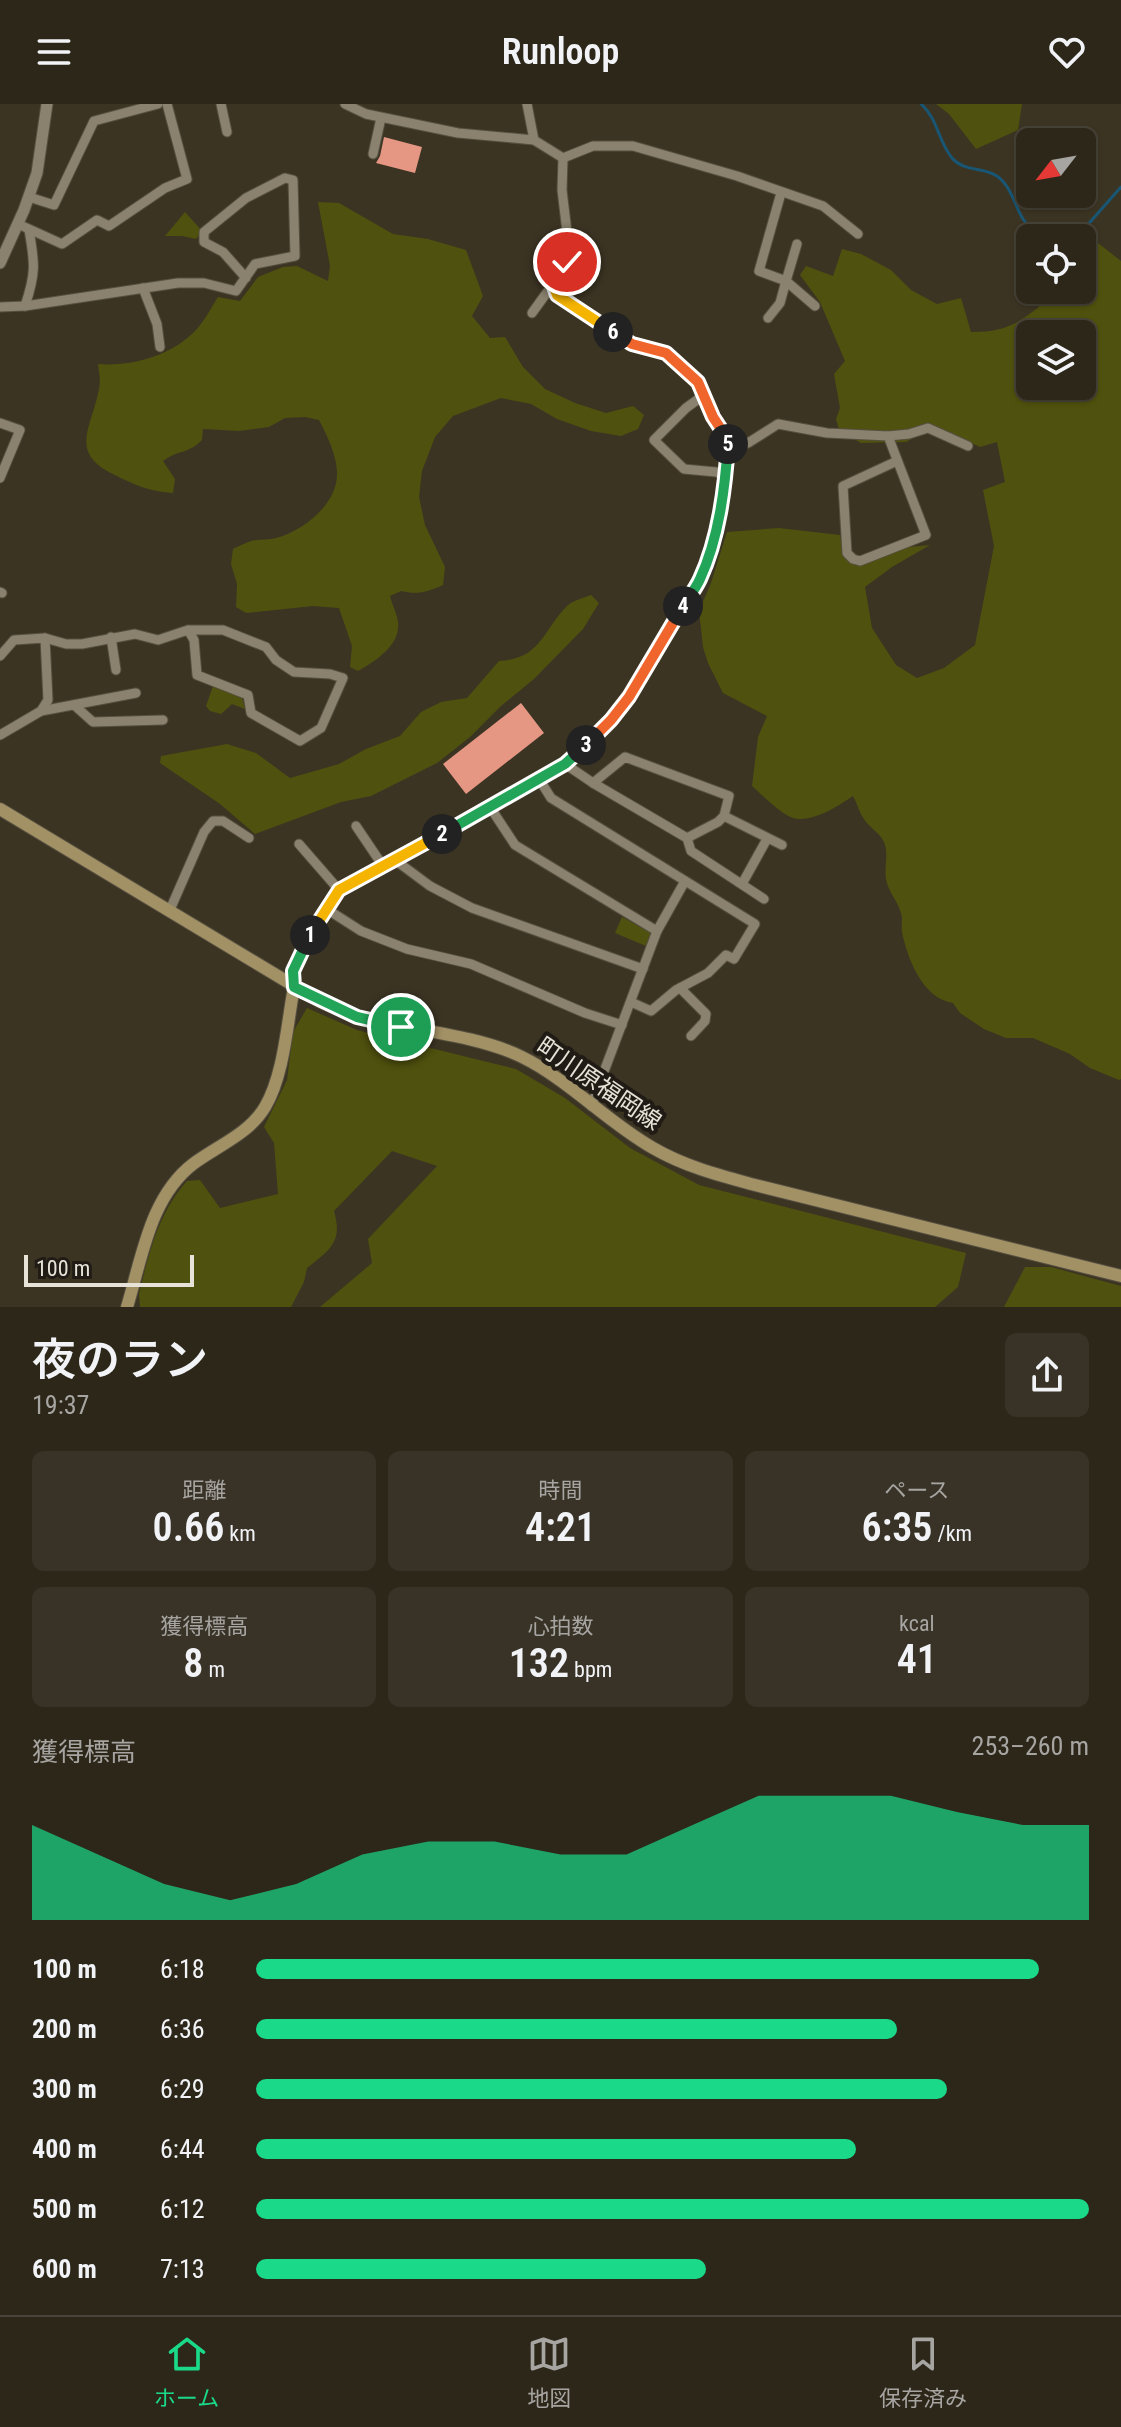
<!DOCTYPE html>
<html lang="ja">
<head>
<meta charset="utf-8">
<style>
	body { margin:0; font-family:"Roboto Condensed","Noto Sans JP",sans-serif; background:#393327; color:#f1f3f6; height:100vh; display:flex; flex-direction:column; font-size:30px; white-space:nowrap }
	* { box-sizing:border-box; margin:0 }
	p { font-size:26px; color:#a7a5a2 }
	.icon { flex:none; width:44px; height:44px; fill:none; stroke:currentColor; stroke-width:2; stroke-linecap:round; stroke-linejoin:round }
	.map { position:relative; height:1203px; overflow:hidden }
	.sheet { display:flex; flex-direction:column; background:#2d271a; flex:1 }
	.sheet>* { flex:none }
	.needle { width:52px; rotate:239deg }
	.tools { position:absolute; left:1016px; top:24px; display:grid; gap:16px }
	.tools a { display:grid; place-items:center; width:80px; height:80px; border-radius:12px; background:#2d271a; box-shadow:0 2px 6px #0004,0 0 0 2px #484439; font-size:40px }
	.scale { position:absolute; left:24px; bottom:20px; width:170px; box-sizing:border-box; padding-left:8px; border:4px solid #e7e3d8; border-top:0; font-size:22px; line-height:28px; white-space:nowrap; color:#e7e3d8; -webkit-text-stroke:6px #201c15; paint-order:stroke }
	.pin { position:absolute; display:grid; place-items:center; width:68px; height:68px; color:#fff; margin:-34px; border:4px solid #fff; border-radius:50%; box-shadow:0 2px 8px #0007 }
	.km { position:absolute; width:40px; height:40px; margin:-20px; border-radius:50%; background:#222; color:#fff; font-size:22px; line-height:40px; text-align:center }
	.round { display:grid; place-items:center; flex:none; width:84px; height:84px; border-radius:12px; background:#393327 }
	.head { display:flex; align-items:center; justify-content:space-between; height:136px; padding:0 32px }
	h1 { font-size:44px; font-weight:600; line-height:60px }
	.figures { display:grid; grid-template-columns:repeat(3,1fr); gap:12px; height:136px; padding:8px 32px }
	.figures div { display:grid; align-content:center; border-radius:12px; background:#393327; text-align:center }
	.figures b { font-size:40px; font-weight:600 }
	.figures small { font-size:22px; font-weight:400 }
	.figures p { font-size:22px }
	.chart { height:224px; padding:16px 32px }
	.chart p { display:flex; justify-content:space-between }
	.chart svg { width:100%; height:144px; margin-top:8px; fill:#1ad988; opacity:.7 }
	ul { padding:0 32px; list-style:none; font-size:26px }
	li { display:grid; grid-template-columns:128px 96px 1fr; align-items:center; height:60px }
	li i { height:20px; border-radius:10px; background:#1ad988 }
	header { display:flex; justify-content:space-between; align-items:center; height:104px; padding:0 32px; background:#2d271a; font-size:36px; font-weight:600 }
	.menu { display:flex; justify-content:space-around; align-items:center; height:112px; border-top:2px solid #484439; background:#2d271a; font-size:22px; color:#a7a5a2 }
	.menu a { display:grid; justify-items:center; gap:4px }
	.menu .current { color:#1ad988 }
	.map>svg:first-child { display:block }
</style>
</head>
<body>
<header><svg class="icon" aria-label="menu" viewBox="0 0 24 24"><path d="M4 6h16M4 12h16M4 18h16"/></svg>Runloop<svg class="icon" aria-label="heart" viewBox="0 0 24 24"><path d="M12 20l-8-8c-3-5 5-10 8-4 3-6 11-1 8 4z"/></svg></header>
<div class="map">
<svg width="1121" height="1203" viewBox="0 0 1121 1203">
	<rect width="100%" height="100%" fill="#3c3423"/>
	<!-- green -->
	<g fill="#4f510e" fill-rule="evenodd">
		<polygon points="936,0 1022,0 1018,26 976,45 949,10"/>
		<path d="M 318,98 L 339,99 L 393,130 L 428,135 L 466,146 L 483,192 L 472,212 L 490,234 L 505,233 L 523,263 L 545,285 L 575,299 L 606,309 L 633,302 L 644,311 L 638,325 L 621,332 L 591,327 L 557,315 L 531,300 L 501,294 L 453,312 L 435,333 L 422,367 L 419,393 L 425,421 L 445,463 L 443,481 C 428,488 417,491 401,487 L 390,492 C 392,501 397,509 398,518 C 401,541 375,557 358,567 L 350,563 L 352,542 L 339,504 L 313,502 L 246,509 L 236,503 L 237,480 L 231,460 L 233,445 C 239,442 245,439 251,437 C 259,435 268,436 276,434 C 303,427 338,400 337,369 C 337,352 327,331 319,316 L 305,313 L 285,314 L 269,323 L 239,327 L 203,325 L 202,336 C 187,351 179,345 163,357 L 175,375 L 173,389 C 151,388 132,380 113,370 C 68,348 92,323 99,285 C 101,277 99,268 98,260 C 134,263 178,250 201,220 C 207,212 212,202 218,193 L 240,197 L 258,173 L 283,163 L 297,162 L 328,177 L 330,162 Z"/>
		<polygon points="185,108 202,127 196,135 182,132 165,132"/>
		<path d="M 1089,132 L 1121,157 L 1121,975 L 1119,976 L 1090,964 L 1070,950 L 1033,934 L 1006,934 L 984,925 L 960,909 L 953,899 C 923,895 907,854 902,828 C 901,822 903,814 901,809 C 898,797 888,788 886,775 C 884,763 889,750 884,738 C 880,729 869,723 864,715 C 859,708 857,699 853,692 C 838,702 813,719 793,714 C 781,710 762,691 752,682 L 758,633 L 767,612 L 723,589 L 708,559 L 703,543 L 699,507 L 711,479 L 727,428 L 779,424 L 840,431 L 845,453 L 856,462 L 898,444 L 930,441 L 892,463 L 865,483 L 872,524 L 896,561 L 917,574 L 944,564 L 975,541 L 994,442 L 983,386 L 1005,378 L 997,338 L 980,343 L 954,331 L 924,328 L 906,338 L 861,339 L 839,326 L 836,315 L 840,304 L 834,270 L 845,257 L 820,198 L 800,171 L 806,162 L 833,172 L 842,145 L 861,150 L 891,166 L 911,186 L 937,200 L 961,194 L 971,228 C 1003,228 1014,222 1039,203 L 1036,186 L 1082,186 L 1082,139 ZM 1030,230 L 1082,230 L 1082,282 L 1030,282 Z"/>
		<path d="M 591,491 L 599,499 L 583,525 L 534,575 L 501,602 L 470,633 L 437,659 L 371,692 L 341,698 L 255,730 L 220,700 L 160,659 L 161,652 L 227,640 L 256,649 L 290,674 L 339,660 L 366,645 L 400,632 L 421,608 L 441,598 L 467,594 L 499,557 C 541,555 543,526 567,502 C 573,496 584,494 591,491 Z"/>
		<polygon points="213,582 241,590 245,605 232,600 221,610 210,607 206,602"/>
		<polygon points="622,813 651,829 646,842 615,829"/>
		<path d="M 307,904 L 357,926 L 516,965 L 565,994 L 630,1044 L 699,1081 L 966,1149 L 958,1183 L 935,1203 L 320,1203 L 372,1159 L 368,1135 L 437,1062 L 392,1047 L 334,1107 C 343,1138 330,1146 307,1164 L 304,1178 L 291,1203 L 140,1203 L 139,1190 C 149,1150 158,1109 187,1077 L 200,1076 L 220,1104 L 278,1090 L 274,1039 L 264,1023 L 287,976 L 293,928 Z"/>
		<polygon points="1025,1163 1051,1163 1121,1182 1121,1203 1004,1203"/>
	</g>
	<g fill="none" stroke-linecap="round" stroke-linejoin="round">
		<!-- stream -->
		<g stroke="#185674" stroke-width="3">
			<path d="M 921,0 C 938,15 938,37 952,54 C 964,68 983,63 997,72 C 1011,82 1015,102 1023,115 C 1028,122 1034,128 1040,134"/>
			<polyline points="1076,134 1121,83"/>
		</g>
	</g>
	<!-- building -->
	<g fill="#e59783">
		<polygon points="384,33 422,43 415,69 376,59 380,52"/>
		<polygon points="521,599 544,629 466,690 443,660"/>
	</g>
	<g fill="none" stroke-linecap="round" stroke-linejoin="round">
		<!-- minor casing -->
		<g stroke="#565040" stroke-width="11">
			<g id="minor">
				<polyline points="221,0 227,28"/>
				<polyline points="345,0 366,10 458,29 534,36 563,54"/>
				<polyline points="527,0 534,36"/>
				<polyline points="373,50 381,14"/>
				<polyline points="563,54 593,42 633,42 737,72 823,102 858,130"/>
				<polyline points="781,89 759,167 786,177 797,140"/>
				<polyline points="29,93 54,101 94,17 158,0"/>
				<polyline points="18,120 62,140 97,116 109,122 165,84 187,75 167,0"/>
				<polyline points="143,184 157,220 160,243"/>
				<path d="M 25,202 C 36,169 35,160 29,126"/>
				<polyline points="0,203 25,202 178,179 204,179 236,187 255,160 295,152 293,76 285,74 246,94 204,128 204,138 223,148 246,174"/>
				<polyline points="532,209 553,180"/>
				<polyline points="768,214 780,199 786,177 815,202"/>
				<polyline points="704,291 686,304 654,336 684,365 716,368 726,372"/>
				<polyline points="0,319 20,326 0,374"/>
				<polyline points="888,332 909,330 928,324 968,342"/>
				<polyline points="728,345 748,339 778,320 827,329 888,332 926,431 860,457 853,455 847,449 843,382 897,357"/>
				<polyline points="0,488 2,489"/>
				<polyline points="111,533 116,566"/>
				<polyline points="45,534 66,540 82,540 135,530 158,536 188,526 223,526 266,543 276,556 294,568 330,570 343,574 321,624 300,637 251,609 248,591 197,571 194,536 188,526"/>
				<polyline points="0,552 14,536 45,534 48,596 41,607 0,631"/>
				<polyline points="74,601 93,618 163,616"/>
				<polyline points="41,607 136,589"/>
				<polyline points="565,660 593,679 687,734 691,747 764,795"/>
				<polyline points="539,675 551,694 755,820 734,855 726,851 708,869 676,886 651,907 631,898"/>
				<polyline points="593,679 625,653 729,692 724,712 718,718 687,734"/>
				<polyline points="490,703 515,741 657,827 591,1002"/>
				<polyline points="724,712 782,741"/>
				<polyline points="356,722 383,762"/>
				<polyline points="299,740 339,786"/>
				<polyline points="395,756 430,782 472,804 643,865"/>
				<polyline points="742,780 767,735"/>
				<polyline points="325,804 361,827 407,845 471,860 585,909 622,921"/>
				<polyline points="169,808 204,728 213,717 223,717 249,734"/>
				<polyline points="657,827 685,777"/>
				<polyline points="294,883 293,867 313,824 339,786 565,660 611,616 629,593 700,475 712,440 721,400 728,336 713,313 698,278 666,249 632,240 557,191 553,180 567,158 567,128 562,86 563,54"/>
				<polyline points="680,884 706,910 705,917 691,932"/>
			</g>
		</g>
		<!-- tertiary casing -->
		<g stroke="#565040" stroke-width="13">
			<polyline id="tertiary" points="0,159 24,106 37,69 47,0"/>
		</g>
		<!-- secondary casing -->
		<g stroke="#565040" stroke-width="14">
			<g id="secondary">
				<path d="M 0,705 L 321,898 C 334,903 347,910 361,914 C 410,926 478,931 522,953 C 569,976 607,1018 653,1044 C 684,1062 718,1071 751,1080 L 1121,1172"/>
				<path d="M 127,1203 C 142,1154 150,1093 193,1060 C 217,1042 249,1030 265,1003 C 284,971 287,920 294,883"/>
			</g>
		</g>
		<!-- minor -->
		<use href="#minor" stroke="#8a826e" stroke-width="9"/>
		<!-- tertiary -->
		<use href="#tertiary" stroke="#8a826e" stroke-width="11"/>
		<!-- secondary -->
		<use href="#secondary" stroke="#a39166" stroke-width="12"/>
	</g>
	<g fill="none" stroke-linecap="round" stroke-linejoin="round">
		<!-- split-1 casing -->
		<g stroke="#fff" stroke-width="16">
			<polyline id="split-1" points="310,831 293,867 294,883 357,913 401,923"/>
		</g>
		<!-- split-2 casing -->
		<g stroke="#fff" stroke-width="16">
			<polyline id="split-2" points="310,831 339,786 442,730"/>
		</g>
		<!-- split-3 casing -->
		<g stroke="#fff" stroke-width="16">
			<polyline id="split-3" points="442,730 565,660 586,641"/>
		</g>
		<!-- split-4 casing -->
		<g stroke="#fff" stroke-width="16">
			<polyline id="split-4" points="586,641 611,616 629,593 683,502"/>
		</g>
		<!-- split-5 casing -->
		<g stroke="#fff" stroke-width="16">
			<path id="split-5" d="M 683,502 C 689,493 696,484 700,475 C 719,434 725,384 728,340"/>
		</g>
		<!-- split-6 casing -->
		<g stroke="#fff" stroke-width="16">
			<polyline id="split-6" points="613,228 632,240 666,249 698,278 713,313 728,336 728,340"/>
		</g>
		<!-- split-7 casing -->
		<g stroke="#fff" stroke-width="16">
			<polyline id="split-7" points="567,158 553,180 557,191 613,228"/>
		</g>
		<!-- split-1 -->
		<use href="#split-1" stroke="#22a559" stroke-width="10"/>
		<!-- split-2 -->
		<use href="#split-2" stroke="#f5b400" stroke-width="10"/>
		<!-- split-3 -->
		<use href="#split-3" stroke="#22a559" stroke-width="10"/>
		<!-- split-4 -->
		<use href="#split-4" stroke="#f0652b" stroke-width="10"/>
		<!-- split-5 -->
		<use href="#split-5" stroke="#22a559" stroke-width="10"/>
		<!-- split-6 -->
		<use href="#split-6" stroke="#f0652b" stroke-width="10"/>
		<!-- split-7 -->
		<use href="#split-7" stroke="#f5b400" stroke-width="10"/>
	</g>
	<g text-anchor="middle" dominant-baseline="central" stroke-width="8" stroke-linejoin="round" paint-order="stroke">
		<!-- street labels -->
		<g font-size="24" fill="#e7e3d8" stroke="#201c15">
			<text transform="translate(599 980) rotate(34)">町川原福岡線</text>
		</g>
	</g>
</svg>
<div class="tools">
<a><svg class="needle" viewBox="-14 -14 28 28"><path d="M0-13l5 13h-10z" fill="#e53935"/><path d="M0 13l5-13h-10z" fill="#a7a5a2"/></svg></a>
<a><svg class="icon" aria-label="locate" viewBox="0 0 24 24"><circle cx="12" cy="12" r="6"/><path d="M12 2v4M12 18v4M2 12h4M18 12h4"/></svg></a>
<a><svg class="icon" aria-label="layers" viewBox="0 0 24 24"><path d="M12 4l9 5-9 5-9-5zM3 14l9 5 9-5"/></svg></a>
</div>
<div class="scale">100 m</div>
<div class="pin" style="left:401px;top:923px;background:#1e9e55"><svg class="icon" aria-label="arrive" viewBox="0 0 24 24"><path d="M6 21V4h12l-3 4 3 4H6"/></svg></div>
<div class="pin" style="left:567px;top:158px;background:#d93025"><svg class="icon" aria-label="check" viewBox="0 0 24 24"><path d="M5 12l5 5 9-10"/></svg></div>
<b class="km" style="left:310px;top:831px">1</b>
<b class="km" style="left:442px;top:730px">2</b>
<b class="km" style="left:586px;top:641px">3</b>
<b class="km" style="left:683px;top:502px">4</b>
<b class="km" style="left:728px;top:340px">5</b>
<b class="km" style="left:613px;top:228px">6</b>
</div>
<section class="sheet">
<div class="head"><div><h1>夜のラン</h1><p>19:37</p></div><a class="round"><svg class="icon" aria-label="share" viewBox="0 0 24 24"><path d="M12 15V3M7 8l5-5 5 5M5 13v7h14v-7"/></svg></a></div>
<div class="figures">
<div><p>距離</p><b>0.66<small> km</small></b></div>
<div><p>時間</p><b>4:21</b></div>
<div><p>ペース</p><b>6:35<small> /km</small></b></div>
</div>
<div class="figures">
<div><p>獲得標高</p><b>8<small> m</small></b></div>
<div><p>心拍数</p><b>132<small> bpm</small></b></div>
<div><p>kcal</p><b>41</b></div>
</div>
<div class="chart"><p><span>獲得標高</span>253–260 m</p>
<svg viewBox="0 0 160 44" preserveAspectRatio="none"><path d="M0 44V15L10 24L20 33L30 38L40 33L50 24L60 20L70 20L80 24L90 24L100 15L110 6L120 6L130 6L140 11L150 15L160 15V44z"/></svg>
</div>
<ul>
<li><b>100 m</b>6:18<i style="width:94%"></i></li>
<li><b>200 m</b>6:36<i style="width:77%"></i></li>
<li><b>300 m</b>6:29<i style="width:83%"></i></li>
<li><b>400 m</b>6:44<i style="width:72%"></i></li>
<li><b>500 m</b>6:12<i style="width:100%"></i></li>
<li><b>600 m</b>7:13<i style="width:54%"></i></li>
</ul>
</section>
<nav class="menu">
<a class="current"><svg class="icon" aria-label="home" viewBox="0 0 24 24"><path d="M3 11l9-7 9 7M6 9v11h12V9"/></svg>ホーム</a>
<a><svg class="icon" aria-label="map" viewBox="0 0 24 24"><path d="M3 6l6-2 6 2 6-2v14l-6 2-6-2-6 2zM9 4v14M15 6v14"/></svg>地図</a>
<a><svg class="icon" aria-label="saved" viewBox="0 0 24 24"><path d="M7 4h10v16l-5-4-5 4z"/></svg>保存済み</a>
</nav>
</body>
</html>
